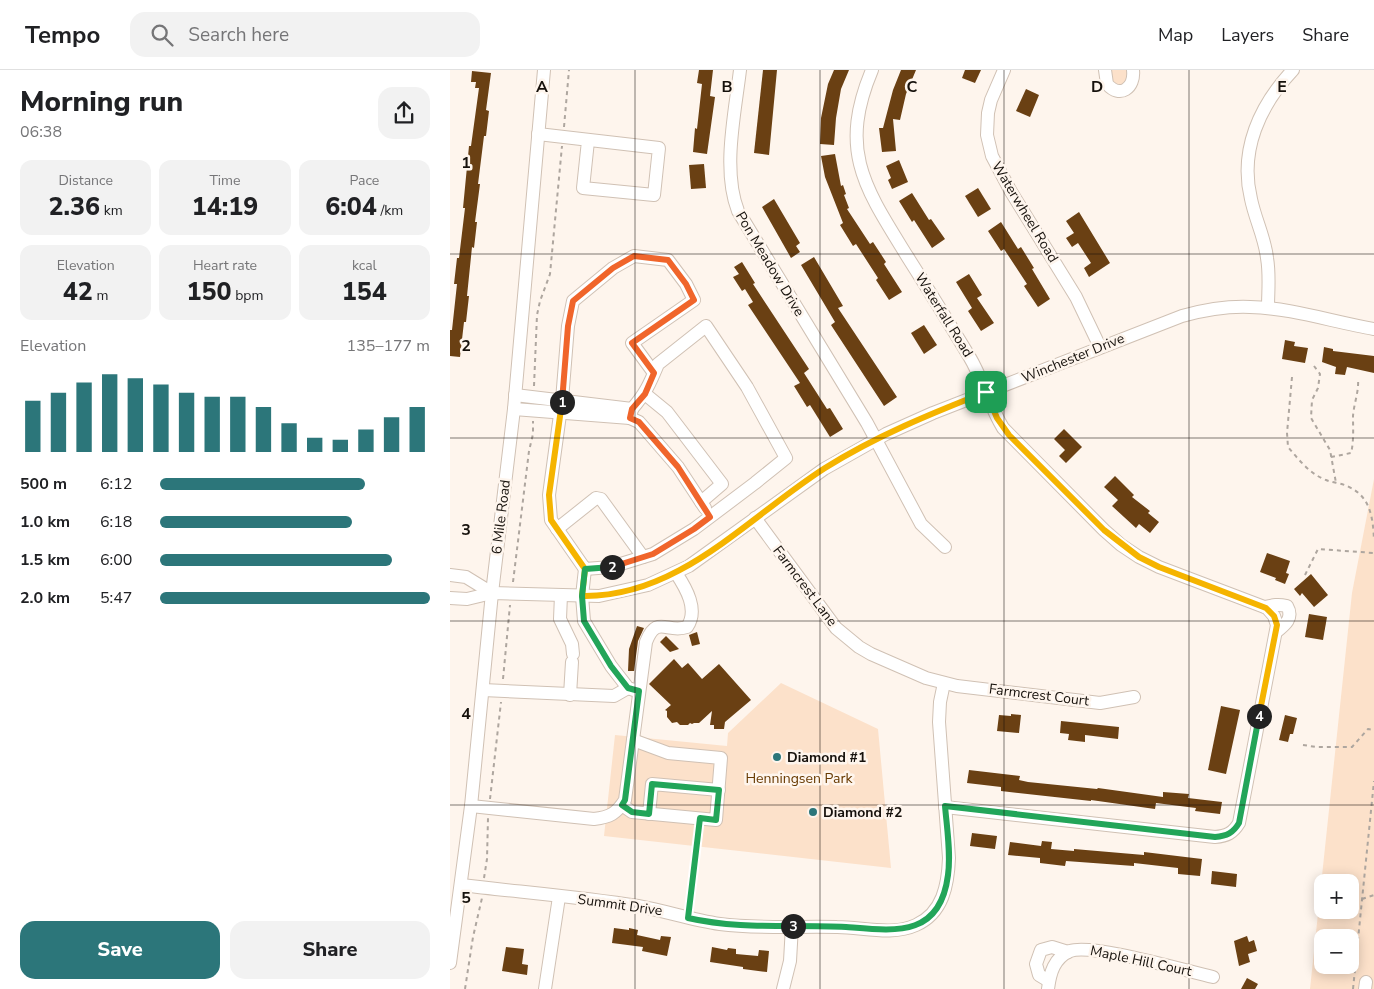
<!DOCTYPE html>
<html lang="en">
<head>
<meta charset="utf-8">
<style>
	body { margin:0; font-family:"Nunito Sans",sans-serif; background:#f2f2f2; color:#202124; height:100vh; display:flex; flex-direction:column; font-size:19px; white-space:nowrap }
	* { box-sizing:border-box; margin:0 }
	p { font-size:16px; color:#757577 }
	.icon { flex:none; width:28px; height:28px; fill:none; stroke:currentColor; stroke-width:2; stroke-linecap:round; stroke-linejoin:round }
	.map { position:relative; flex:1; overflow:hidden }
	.side { display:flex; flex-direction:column; background:#fff; width:450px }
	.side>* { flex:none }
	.buttons { position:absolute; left:864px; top:804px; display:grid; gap:10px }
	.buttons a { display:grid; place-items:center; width:45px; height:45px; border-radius:10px; background:#fff; box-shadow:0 2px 12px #0003; font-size:25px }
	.pin { position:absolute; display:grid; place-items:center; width:42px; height:42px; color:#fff; margin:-21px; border-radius:10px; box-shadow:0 2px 8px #0006 }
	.km { position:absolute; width:25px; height:25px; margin:-12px; border-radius:50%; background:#222; color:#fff; font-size:14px; line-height:25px; text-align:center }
	.round { display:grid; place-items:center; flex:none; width:52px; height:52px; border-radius:15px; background:#f2f2f2 }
	.overview { display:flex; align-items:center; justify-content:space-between; height:85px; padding:0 20px }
	h1 { font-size:28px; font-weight:800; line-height:38px }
	.metrics { display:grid; grid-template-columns:repeat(3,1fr); gap:8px; height:85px; padding:5px 20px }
	.metrics div { display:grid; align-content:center; border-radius:12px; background:#f2f2f2; text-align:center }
	.metrics b { font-size:25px; font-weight:800 }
	.metrics small { font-size:14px; font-weight:400 }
	.metrics p { font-size:14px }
	.chart { height:140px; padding:10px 20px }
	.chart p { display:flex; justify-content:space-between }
	.chart svg { width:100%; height:90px; margin-top:5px; stroke:#2c767a; stroke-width:6 }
	.button { display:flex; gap:10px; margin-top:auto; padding:10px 20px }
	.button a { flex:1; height:58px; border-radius:15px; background:#2c767a; color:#fff; font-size:20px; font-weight:800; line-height:58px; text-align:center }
	.button a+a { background:#f2f2f2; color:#202124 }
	ul { padding:0 20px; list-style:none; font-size:16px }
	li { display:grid; grid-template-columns:80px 60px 1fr; align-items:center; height:38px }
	li i { height:12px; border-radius:6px; background:#2c767a }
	header { display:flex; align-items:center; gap:30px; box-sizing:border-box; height:70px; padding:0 25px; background:#fff; border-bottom:1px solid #e0e0e0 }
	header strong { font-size:24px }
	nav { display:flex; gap:28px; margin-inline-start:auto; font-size:18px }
	.search { width:350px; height:45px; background:#f2f2f2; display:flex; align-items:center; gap:12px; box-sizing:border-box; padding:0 18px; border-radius:15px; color:#757577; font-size:19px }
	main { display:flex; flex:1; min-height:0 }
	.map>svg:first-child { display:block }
</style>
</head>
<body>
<header>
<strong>Tempo</strong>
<div class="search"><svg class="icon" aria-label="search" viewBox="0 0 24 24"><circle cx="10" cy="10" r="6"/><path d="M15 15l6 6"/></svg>Search here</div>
<nav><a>Map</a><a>Layers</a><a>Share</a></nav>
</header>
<main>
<section class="side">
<div class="overview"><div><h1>Morning run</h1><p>06:38</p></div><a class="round"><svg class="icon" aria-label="share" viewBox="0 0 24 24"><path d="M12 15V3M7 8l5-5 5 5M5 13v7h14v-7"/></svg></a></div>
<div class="metrics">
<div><p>Distance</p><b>2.36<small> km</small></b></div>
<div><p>Time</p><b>14:19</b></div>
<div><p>Pace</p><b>6:04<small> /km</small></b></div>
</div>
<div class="metrics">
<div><p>Elevation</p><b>42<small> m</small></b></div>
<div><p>Heart rate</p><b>150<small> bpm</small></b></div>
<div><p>kcal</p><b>154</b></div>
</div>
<div class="chart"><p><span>Elevation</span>135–177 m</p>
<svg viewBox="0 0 160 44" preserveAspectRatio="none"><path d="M5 44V19M15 44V15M25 44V10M35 44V6M45 44V8M55 44V11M65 44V15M75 44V17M85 44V17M95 44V22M105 44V30M115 44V37M125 44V38M135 44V33M145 44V27M155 44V22"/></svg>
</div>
<ul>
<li><b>500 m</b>6:12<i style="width:76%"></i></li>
<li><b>1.0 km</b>6:18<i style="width:71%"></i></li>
<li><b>1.5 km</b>6:00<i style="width:86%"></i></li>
<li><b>2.0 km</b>5:47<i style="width:100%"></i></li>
</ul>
<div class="button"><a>Save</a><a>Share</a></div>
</section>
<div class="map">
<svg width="924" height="919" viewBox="0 0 924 919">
	<rect width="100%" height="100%" fill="#fef5ed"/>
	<!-- green -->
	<g fill="#fce1ca" fill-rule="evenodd">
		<polygon points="660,0 678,0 679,6 674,14 670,15 662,12"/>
		<path d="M 924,409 L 924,919 L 860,919 L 902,523 ZM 872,812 L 900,812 L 900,840 L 872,840 ZM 872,868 L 900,868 L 900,895 L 872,895 Z"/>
		<polygon points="331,613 428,659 441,798 154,766 165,665 277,676 278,663"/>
	</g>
	<!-- building -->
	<g fill="#6a4013">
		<polygon points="249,0 263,0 260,26 265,27 257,84 243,82 245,58 247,59 252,14 247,13"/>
		<polygon points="313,0 327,0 319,85 304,83"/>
		<polygon points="384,0 399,0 391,19 386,48 384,75 370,74 371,48 378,14"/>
		<polygon points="451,0 466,0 456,24 450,50 443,49 446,81 432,82 429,58 433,58 443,20"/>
		<polygon points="515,0 531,0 525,13 512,8"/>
		<polygon points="22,1 41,3 36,40 39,41 36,66 34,66 28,114 30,114 25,152 27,152 24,178 22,177 17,226 19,226 16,252 14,252 10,287 0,286 0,260 2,260 7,214 4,214 7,188 9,188 15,138 13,138 19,76 21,76 29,18 25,18 26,12 21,12"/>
		<polygon points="576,19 589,25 580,47 566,41"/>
		<polygon points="385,84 391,116 393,115 396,124 394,125 399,138 397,139 420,174 423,172 436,192 434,194 452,222 439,230 426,210 428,208 406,174 403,176 390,155 393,153 375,107 371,86"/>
		<polygon points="449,90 458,112 442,119 438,110 441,108 436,96"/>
		<polygon points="254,94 256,118 241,119 239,95"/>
		<polygon points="528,118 541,139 528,147 515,126"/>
		<polygon points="462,123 479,150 481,149 495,169 482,178 464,150 462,152 449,131"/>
		<polygon points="324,129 350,173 346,176 350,182 341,188 312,137"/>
		<polygon points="629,142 660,193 639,207 634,198 641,193 628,173 622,177 616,168 624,163 616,151"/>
		<polygon points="551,152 568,179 571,177 584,198 582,199 600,229 588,237 574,216 577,214 554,179 551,181 538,161"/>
		<polygon points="364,187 393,236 388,238 447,327 434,336 381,255 385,252 351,195"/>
		<polygon points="292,192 305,213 303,214 359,299 354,303 377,339 380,338 393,359 380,367 360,335 357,337 344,316 350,313 298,235 303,232 295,219 292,221 283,207 289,204 284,197"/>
		<polygon points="519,204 532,225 527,228 544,253 531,261 518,241 522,238 506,212"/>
		<polygon points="474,255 487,275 474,284 461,263"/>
		<polygon points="835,270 845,272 844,276 858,278 855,293 832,289"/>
		<polygon points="874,277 883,279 883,281 924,286 924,303 897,297 895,305 885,304 886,297 872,292"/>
		<polygon points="614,359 632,377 616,393 609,386 615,380 604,369"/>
		<polygon points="665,406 684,425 682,427 700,441 698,443 709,452 700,463 689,454 686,458 662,436 668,430 654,417"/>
		<polygon points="817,483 840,491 836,503 839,504 835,514 825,510 826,508 810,502"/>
		<polygon points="861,504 878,525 864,537 852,523 850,526 844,519"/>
		<polygon points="859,544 877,547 873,570 855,567"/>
		<polygon points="187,556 194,558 188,571 184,601 178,601 179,579"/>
		<polygon points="247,562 250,574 242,576 239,565"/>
		<polygon points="216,566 229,579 220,582 210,572"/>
		<polygon points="224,589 232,598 238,593 252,609 269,594 301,630 275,652 274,659 264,659 264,655 260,655 262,641 249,653 244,653 242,654 240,653 238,655 230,655 227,652 222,653 217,647 217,641 215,640 221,635 199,614"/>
		<polygon points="771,636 790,640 776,704 758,700"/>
		<polygon points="561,644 571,645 569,663 547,661 549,645 561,646"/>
		<polygon points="835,645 847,648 843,664 840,664 838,672 829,670"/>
		<polygon points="611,651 669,657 668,669 635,665 635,672 618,670 619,664 610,663"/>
		<polygon points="519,700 570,706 569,710 578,712 647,719 648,718 713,727 713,722 739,724 738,728 772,732 770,744 745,741 746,738 706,733 705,739 641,730 641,731 551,721 551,717 517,713"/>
		<polygon points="522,763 547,766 545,779 520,776"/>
		<polygon points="592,771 602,772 601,779 624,781 624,779 694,785 694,782 752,789 750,806 728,804 728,798 684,793 684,796 616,791 615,796 590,793 590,788 558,785 560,772 591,776"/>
		<polygon points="762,801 787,804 786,817 761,814"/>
		<polygon points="164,858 179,860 179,858 188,860 187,865 210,870 211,866 221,867 217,886 192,881 193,877 162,873"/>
		<polygon points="797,866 799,872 804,870 807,881 798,884 800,892 789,896 784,871"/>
		<polygon points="56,877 74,879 72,894 78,895 77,905 52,901"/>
		<polygon points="262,877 277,880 278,878 286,879 286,884 308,886 309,880 319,881 317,902 293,899 293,897 260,892"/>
		<polygon points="797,908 808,914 805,919 791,919"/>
	</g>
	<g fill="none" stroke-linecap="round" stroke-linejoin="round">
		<!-- minor casing -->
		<g stroke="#d0c1b4" stroke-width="14">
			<g id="minor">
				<path d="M 290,0 C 285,43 272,100 288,141 L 417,353 L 471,454 L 495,477"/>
				<path d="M 422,0 C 388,81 415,118 457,186 C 478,219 499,253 519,286 C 533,309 539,335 553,358 L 654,460 L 671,475 L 689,487 L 709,497 L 817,538 L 824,546 L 827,555 L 789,753 C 783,763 777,766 765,767 L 495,737"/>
				<polyline points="554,0 541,30 538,43 537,65 542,86 560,120 626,227 650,277"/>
				<path d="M 655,0 L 657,14 C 670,29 685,18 683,0"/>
				<polyline points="88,64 209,78 204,125 133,118 138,71"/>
				<path d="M 818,238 C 818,221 820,205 817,188 C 815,168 805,149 801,129 C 789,80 810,35 843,0"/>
				<polyline points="195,324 217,342 272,414 251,432"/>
				<polyline points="64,339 180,348 182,339 65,325"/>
				<path d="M 182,339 C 196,323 200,313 208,294 L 256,256 L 297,317 L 336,388 L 305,413 L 244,459 L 203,484 L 161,497 L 135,499 L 101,450 L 99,425 L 112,330 L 118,256 L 123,231 L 163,198 L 184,186 L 218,190 L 236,214 L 244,230 L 182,273 L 204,303"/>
				<polyline points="180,348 189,352 228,397 255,438"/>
				<polyline points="305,448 386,558 409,577 421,584 476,608 507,616 650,633 684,627"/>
				<polyline points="107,459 146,428 151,429 193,487"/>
				<polyline points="135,499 132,526 134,551 161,596 178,618 184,620"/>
				<polyline points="0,505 16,507 42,523"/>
				<polyline points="111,525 110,549 122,574 123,584"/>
				<path d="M 0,528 L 17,529 L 42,523 L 149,526 L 198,515 L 239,496 L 374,399 L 436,364 L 483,343 L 732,246 C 754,240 777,236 800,237 C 842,238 883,252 924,259"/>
				<path d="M 815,537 C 823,535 828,534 837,536 C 844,548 835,555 826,562"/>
				<polyline points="33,620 164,626 178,618"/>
				<polyline points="120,625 122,592"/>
				<polyline points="172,735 182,742 266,750 271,688 218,683 183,670"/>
				<path d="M 21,736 L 144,749 C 160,747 166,744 175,730 L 196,572 C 207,544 217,564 237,557 C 249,540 236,518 226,503"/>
				<polyline points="199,744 202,714 269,720"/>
				<path d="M 11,815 C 70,822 130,827 188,836 C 216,841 242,850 270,854 C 308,859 348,856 387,857 C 413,857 442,866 466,855 C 493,843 498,815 499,788 L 489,652 L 490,632 L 494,613"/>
				<polyline points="0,893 21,736 42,523 64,339 94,0"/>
				<polyline points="599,911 589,905 586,894 591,880 602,877 618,882"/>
				<polyline points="95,919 109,827"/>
				<polyline points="333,919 340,891 342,856"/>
				<path d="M 598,919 C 600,903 604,888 620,881 C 642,873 736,901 763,907"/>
				<polyline points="915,919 916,912"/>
			</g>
		</g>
		<!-- path -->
		<g stroke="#aea69f" stroke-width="2" stroke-dasharray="4 4" stroke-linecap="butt">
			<polyline points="114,57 119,0"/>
			<polyline points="864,296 870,304 868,318 862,330 861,348 880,380 886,413"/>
			<path d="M 842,307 L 837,363 L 838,377 C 849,390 860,404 876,410 C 883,413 892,413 899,417 C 921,427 923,449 924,470"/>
			<polyline points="84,316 87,245 90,231 100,204 112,76"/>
			<path d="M 881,387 L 901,383 C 904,371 903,358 903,346 C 904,333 909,322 908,309"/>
			<polyline points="855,505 868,479 924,483"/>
			<polyline points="63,512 79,381 83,364 83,351"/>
			<polyline points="53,609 60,535"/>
			<polyline points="853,675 866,677 902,677 918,659 924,660"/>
			<polyline points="40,729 51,632"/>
			<polyline points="34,808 37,789 38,748"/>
			<polyline points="912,829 924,825"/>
			<polyline points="239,838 249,758"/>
			<polyline points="15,919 23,867 32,828"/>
			<polyline points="903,919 924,711"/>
		</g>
		<!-- minor -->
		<use href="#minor" stroke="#fff" stroke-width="12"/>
	</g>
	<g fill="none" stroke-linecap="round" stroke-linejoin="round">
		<!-- split-1 casing -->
		<g stroke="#fff" stroke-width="10">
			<path id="split-1" d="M 112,332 L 99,425 L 101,450 L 135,499 L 132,526 C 229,528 298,447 375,398 C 426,366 480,344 536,322"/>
		</g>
		<!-- split-2 casing -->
		<g stroke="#fff" stroke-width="10">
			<polyline id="split-2" points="112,332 118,256 123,231 163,198 184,186 218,190 236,214 244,230 182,273 204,303 195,324 182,339 180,348 189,352 228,397 260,447 244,459 203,484 162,497"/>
		</g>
		<!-- split-3 casing -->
		<g stroke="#fff" stroke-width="10">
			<path id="split-3" d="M 162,497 L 135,499 L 132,526 L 134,551 L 161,596 L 178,618 L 189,621 L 175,730 L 172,735 L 182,742 L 199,744 L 202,714 L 269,720 L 266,750 L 250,748 L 238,848 C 273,856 308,856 343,856"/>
		</g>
		<!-- split-4 casing -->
		<g stroke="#fff" stroke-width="10">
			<path id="split-4" d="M 343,856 C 361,856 379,856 396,857 C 445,861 490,868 498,805 C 501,783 497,759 495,736 L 765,767 C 777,766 783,763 789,753 L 809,646"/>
		</g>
		<!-- split-5 casing -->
		<g stroke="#fff" stroke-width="10">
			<polyline id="split-5" points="536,322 547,348 559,365 654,460 689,487 709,497 816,538 824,546 827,555 809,646"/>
		</g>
		<!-- split-1 -->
		<use href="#split-1" stroke="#f5b400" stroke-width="6"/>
		<!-- split-2 -->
		<use href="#split-2" stroke="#f0652b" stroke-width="6"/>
		<!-- split-3 -->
		<use href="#split-3" stroke="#22a559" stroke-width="6"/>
		<!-- split-4 -->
		<use href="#split-4" stroke="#22a559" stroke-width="6"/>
		<!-- split-5 -->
		<use href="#split-5" stroke="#f5b400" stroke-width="6"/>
	</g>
	<!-- grid -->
	<path fill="none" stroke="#16110c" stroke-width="1" stroke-opacity="0.55" d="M 185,0 L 185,919M 370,0 L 370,919M 554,0 L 554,919M 739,0 L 739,919M 0,184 L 924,184M 0,368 L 924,368M 0,551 L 924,551M 0,735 L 924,735"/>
	<!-- markers -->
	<g fill="#2c767a" stroke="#fef5ed" stroke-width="2">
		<circle cx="327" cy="687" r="5"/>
		<circle cx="363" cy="742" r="5"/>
	</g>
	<g text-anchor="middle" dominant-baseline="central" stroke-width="5" stroke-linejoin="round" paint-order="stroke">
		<!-- street labels -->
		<g font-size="14" fill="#16110c" stroke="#fef5ed">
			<text transform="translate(575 142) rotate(59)">Waterwheel Road</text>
			<text transform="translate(320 194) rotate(59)">Pon Meadow Drive</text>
			<text transform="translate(494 245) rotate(58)">Waterfall Road</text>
			<text transform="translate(623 288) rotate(-22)">Winchester Drive</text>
			<text transform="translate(51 447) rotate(-83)">6 Mile Road</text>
			<text transform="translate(355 516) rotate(53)">Farmcrest Lane</text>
			<text transform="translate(589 625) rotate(7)">Farmcrest Court</text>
			<text transform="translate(170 835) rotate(8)">Summit Drive</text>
			<text transform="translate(691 891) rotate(12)">Maple Hill Court</text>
		</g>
		<!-- poi labels -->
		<g font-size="14" font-weight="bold" fill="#16110c" stroke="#fef5ed" text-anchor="start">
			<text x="337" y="687">Diamond #1</text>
			<text x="373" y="742">Diamond #2</text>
		</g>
		<!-- park labels -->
		<g font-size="14" fill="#683a02" stroke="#fef5ed">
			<text x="349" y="708">Henningsen Park</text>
		</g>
	</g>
	<g font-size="16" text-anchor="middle" font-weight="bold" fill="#16110c" stroke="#fef5ed" stroke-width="5" stroke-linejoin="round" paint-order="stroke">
		<text x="92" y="22">A</text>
		<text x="277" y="22">B</text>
		<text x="462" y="22">C</text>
		<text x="647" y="22">D</text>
		<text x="832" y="22">E</text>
		<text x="16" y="98">1</text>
		<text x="16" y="281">2</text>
		<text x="16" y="465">3</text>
		<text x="16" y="649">4</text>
		<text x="16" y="833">5</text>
	</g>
</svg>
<div class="buttons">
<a>+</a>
<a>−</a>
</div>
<div class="pin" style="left:536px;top:322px;background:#1e9e55"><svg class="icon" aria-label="arrive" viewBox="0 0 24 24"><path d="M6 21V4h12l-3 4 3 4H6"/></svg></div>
<b class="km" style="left:112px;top:332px">1</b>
<b class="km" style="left:162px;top:497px">2</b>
<b class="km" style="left:343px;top:856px">3</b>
<b class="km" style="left:809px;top:646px">4</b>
</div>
</main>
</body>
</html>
